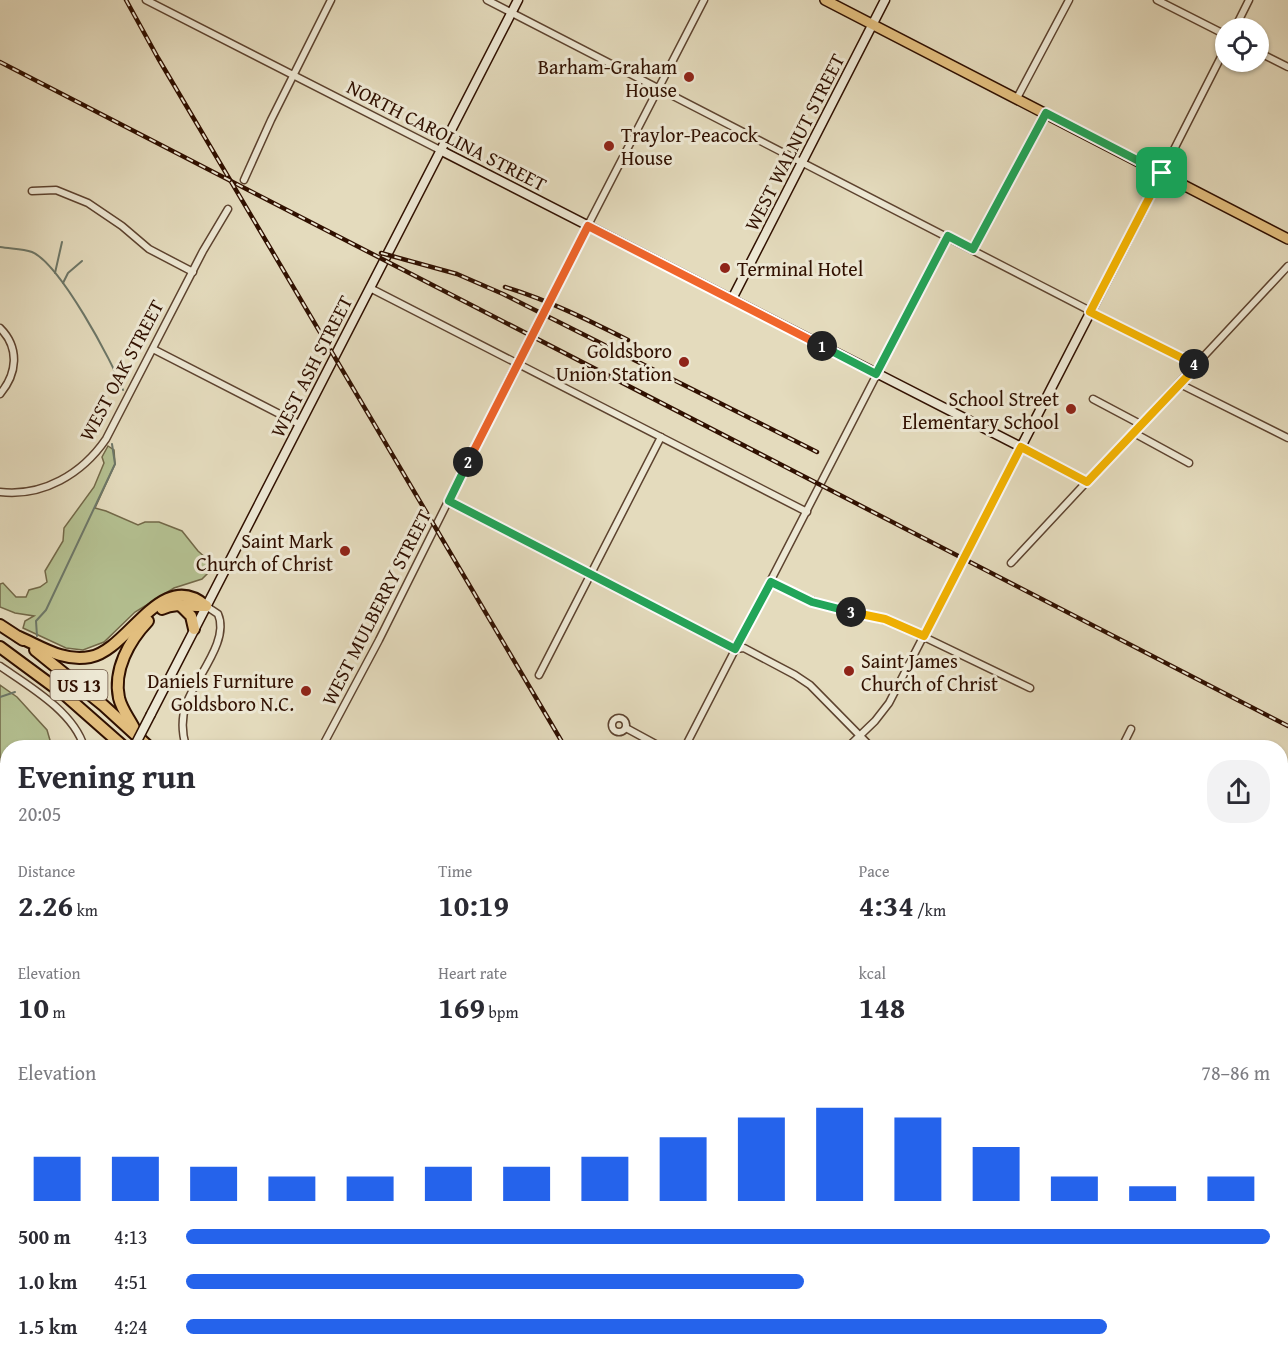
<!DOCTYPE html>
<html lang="en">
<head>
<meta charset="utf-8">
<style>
	body { margin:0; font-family:"Gentium Book Plus",serif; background:#f2f2f3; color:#2b2b33; height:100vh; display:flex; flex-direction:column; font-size:22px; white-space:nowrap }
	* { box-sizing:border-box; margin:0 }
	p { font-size:20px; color:#7c7c81 }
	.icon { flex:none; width:33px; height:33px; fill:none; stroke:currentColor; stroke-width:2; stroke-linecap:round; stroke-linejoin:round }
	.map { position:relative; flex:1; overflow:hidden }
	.sheet { position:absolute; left:0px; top:740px; width:1288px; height:622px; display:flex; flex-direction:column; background:#fff; border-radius:24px 24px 0 0; box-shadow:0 2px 4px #0004 }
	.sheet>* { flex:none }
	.tools { position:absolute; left:1215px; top:18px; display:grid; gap:12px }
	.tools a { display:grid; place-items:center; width:54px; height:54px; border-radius:50%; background:#fff; box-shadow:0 2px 4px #0004; font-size:30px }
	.pin { position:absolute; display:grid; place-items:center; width:51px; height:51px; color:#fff; margin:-26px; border-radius:12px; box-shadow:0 3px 9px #0006 }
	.km { position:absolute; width:30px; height:30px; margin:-15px; border-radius:50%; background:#222; color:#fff; font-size:16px; line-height:30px; text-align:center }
	.round { display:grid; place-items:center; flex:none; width:63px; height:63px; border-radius:24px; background:#f2f2f3 }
	.summary { display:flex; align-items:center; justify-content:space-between; height:102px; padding:0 18px }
	h1 { font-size:33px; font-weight:700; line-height:45px }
	.metrics { display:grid; grid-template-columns:repeat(3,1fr); gap:9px; height:102px; padding:6px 18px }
	.metrics div { display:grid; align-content:center }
	.metrics b { font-size:30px; font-weight:700 }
	.metrics small { font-size:16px; font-weight:400 }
	.metrics p { font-size:16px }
	.chart { height:168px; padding:12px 18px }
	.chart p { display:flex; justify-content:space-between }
	.chart svg { width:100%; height:108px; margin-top:6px; stroke:#2563eb; stroke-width:6 }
	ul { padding:0 18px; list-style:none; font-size:20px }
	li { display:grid; grid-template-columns:96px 72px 1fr; align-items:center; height:45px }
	li i { height:15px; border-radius:8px; background:#2563eb }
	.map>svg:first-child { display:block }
</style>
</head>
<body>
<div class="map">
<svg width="1288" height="1361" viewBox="0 0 1288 1361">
	<rect width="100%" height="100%" fill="#e4dbbd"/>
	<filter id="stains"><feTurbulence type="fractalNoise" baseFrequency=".00333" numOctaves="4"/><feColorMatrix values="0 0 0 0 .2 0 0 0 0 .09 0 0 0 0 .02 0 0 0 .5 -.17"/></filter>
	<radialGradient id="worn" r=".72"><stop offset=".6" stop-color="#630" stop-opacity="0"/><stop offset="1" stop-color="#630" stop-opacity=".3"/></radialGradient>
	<!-- green -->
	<g fill="#b4c091" stroke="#726848" stroke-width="1.5">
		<polygon points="108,446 114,450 115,464 95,508 106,511 138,525 145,522 159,522 182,531 198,551 215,566 202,579 174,588 135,612 104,642 83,650 66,648 23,628 25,621 34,616 15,613 0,607 0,584 3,583 16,597 26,597 29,590 40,587 47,582 45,571 63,541 64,528 94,487 104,463 102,457"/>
		<polygon points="0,685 17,697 47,730 52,747 8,747 8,953 0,956"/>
		<polygon points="1288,982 1288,1321 1281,1321 1281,983"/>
	</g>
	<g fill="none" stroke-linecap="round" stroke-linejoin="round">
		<!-- stream -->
		<g stroke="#6d7768" stroke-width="2">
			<path d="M 0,247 C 10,249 22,248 32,252 C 60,264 112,361 123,390"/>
			<polyline points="55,273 62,242"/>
			<polyline points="63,283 68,273 82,261"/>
			<polyline points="37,636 36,621 46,610 115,464 112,444"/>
			<polyline points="0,697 15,692"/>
			<polyline points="0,904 8,898"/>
		</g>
		<!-- street casing -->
		<g stroke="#5d432f" stroke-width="9">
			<g id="street">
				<polyline points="146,0 440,150"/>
				<polyline points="487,0 1197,366"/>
				<polyline points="1157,0 1226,35"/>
				<polyline points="1235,28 1249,0"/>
				<polyline points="1258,52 1288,67"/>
				<polyline points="1017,98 1069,0"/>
				<polyline points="1162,173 1226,47"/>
				<polyline points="244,180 271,120 331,0"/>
				<polyline points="32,191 56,190 88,203 122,226 149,249 193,272"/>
				<polyline points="973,249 1046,113"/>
				<polyline points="370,288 807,512"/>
				<path d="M 0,328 C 20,348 17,374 0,394"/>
				<polyline points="153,349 299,424"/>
				<polyline points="1180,384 1288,438"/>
				<polyline points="1093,399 1142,425"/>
				<polyline points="1134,433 1189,463"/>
				<path d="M 0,492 C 43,497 82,474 106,439 L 203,251 L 228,209"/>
				<polyline points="449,501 735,649 744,648 795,675 810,685 871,747"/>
				<polyline points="1011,563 1288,266"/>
				<polyline points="771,582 820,604 895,623 1030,688"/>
				<path d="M 0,666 C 29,686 74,712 84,747"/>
				<polyline points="539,675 661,437"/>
				<circle cx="619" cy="725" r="7"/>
				<polyline points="626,728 661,747"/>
				<path d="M 186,747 C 182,733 181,719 186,705 C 195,678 230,641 218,614 L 206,606"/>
				<polyline points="322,747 379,640 517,363 704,0"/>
				<polyline points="685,747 948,236"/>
				<polyline points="848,747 875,721 889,703 1021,447 1087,482"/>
				<polyline points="1122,747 1131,729"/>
				<polyline points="1281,979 1288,978"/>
				<polyline points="0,1336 8,1337"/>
				<polyline points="591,1354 644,1361"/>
				<polyline points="1096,1354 1099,1361"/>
			</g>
		</g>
		<!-- secondary casing -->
		<g stroke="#301000" stroke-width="11">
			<g id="secondary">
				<polyline points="440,150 1021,447 1162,173"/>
				<polyline points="732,299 885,0"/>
				<polyline points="151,714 518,0"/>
				<polyline points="0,990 8,976"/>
				<polyline points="0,1028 8,1012"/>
			</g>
		</g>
		<!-- primary casing -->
		<g stroke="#301000" stroke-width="12">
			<polyline id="primary" points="825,0 1288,239"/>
		</g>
		<!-- highway casing -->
		<g stroke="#301000" stroke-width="14">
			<g id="highway">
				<polyline points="180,605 191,616 194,629"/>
				<path d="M 162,609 C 177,602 190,607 206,606"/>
				<polyline points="0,625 23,640"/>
				<path d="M 19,637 C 42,647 63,662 90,657 C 129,650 161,567 206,606"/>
				<polyline points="0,647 65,695 124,747"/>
				<polyline points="35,650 103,705 149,747"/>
				<path d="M 134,728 C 129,718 122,710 119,698 C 113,670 129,641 148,621"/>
				<polyline points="0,1076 8,1081"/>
				<polyline points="0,1106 8,1110"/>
				<polyline points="1281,1333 1288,1333"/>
				<polyline points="1281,1352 1288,1352"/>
			</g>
		</g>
		<!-- street -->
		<use href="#street" stroke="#ede8d4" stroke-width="6"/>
		<!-- secondary -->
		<use href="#secondary" stroke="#ede8d4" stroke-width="8"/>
		<!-- primary -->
		<use href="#primary" stroke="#e2be7e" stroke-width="9"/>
		<!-- highway -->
		<use href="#highway" stroke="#e2be7e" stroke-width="10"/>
		<!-- rail casing -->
		<g stroke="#301000" stroke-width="4.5">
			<g id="rail">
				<polyline points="126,0 158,58 565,747"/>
				<polyline points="0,62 1288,726"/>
				<polyline points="381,253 457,274 503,294 817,452"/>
				<path d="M 505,287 C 548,300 588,320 628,340"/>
				<polyline points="924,1354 928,1361"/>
			</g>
		</g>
		<!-- rail -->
		<use href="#rail" stroke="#ede8d4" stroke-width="2" stroke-dasharray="7" stroke-linecap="butt"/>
		<!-- secondary-bridge casing -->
		<g stroke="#301000" stroke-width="11" stroke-linecap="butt">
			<polyline id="secondary-bridge" points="134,747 151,714"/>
		</g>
		<!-- secondary-bridge -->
		<use href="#secondary-bridge" stroke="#ede8d4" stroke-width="8"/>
	</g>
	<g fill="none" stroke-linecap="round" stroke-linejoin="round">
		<!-- split-1 casing -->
		<g stroke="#fff" stroke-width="12">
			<polyline id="split-1" points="822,346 876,374 948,236 973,249 1046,113 1162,173"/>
		</g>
		<!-- split-2 casing -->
		<g stroke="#fff" stroke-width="12">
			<polyline id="split-2" points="468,462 588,226 822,346"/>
		</g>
		<!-- split-3 casing -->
		<g stroke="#fff" stroke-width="12">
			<polyline id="split-3" points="468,462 449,501 735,649 771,582 812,602 851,612"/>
		</g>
		<!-- split-4 casing -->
		<g stroke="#fff" stroke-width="12">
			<polyline id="split-4" points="851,612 885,619 924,636 1021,447 1087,482 1197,366 1194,364"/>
		</g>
		<!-- split-5 casing -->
		<g stroke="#fff" stroke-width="12">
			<polyline id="split-5" points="1162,173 1090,312 1194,364"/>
		</g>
		<!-- split-1 -->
		<use href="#split-1" stroke="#22a559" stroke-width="8"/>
		<!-- split-2 -->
		<use href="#split-2" stroke="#f0652b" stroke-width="8"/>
		<!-- split-3 -->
		<use href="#split-3" stroke="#22a559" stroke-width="8"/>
		<!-- split-4 -->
		<use href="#split-4" stroke="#f5b400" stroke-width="8"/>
		<!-- split-5 -->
		<use href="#split-5" stroke="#f5b400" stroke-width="8"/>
	</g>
	<!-- markers -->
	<g fill="#8f2418" stroke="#ede8d4" stroke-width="2">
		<circle cx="689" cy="77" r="6"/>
		<circle cx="609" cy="146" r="6"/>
		<circle cx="725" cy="268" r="6"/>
		<circle cx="684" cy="362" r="6"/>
		<circle cx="1071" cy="409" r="6"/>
		<circle cx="345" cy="551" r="6"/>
		<circle cx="849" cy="671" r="6"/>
		<circle cx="306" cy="691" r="6"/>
	</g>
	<g text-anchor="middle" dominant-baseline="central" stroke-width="6" stroke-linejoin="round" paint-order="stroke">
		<!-- shield labels -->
		<rect fill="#ede8d4" stroke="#695140" stroke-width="1.5" x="50.5" y="670" width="57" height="30" rx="4.5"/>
		<g font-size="18" font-weight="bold" fill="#301000">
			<text x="79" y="685">US 13</text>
		</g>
		<!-- poi labels -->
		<g font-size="20" fill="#301000" stroke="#ede8d4" text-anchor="end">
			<text x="677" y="66">Barham-Graham<tspan x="677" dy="23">House</tspan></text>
			<text x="621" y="134" text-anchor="start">Traylor-Peacock<tspan x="621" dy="23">House</tspan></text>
			<text x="737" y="268" text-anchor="start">Terminal Hotel</text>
			<text x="672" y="350">Goldsboro<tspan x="672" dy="23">Union Station</tspan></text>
			<text x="1059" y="398">School Street<tspan x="1059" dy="23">Elementary School</tspan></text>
			<text x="333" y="540">Saint Mark<tspan x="333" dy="23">Church of Christ</tspan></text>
			<text x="861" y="660" text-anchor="start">Saint James<tspan x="861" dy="23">Church of Christ</tspan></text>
			<text x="294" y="680">Daniels Furniture<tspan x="294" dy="23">Goldsboro N.C.</tspan></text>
		</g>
		<!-- street labels -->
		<g font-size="20" fill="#301000" stroke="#ede8d4">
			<text transform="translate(447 135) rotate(27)">NORTH CAROLINA STREET</text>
			<text transform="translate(794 142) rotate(-63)">WEST WALNUT STREET</text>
			<text transform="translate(311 366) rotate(-63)">WEST ASH STREET</text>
			<text transform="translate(121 370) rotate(-62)">WEST OAK STREET</text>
			<text transform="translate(376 607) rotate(-63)">WEST MULBERRY STREET</text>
		</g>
	</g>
	<rect width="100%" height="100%" filter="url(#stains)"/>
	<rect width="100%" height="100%" fill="url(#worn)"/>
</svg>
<div class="tools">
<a><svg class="icon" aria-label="locate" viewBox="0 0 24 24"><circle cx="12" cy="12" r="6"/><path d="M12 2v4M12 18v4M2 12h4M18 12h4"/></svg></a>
</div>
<div class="pin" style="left:1162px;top:173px;background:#1e9e55"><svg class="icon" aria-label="arrive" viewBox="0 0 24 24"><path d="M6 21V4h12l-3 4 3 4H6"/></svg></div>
<b class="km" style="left:822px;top:346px">1</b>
<b class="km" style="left:468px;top:462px">2</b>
<b class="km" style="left:851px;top:612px">3</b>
<b class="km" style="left:1194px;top:364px">4</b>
<section class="sheet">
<div class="summary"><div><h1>Evening run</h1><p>20:05</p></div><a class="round"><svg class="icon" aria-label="share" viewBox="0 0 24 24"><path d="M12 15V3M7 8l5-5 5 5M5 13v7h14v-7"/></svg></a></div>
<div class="metrics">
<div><p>Distance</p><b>2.26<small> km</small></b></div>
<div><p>Time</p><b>10:19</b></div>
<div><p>Pace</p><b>4:34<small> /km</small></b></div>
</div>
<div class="metrics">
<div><p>Elevation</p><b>10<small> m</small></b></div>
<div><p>Heart rate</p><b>169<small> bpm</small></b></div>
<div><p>kcal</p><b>148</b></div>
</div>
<div class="chart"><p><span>Elevation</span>78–86 m</p>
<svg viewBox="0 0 160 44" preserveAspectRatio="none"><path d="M5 44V26M15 44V26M25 44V30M35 44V34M45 44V34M55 44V30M65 44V30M75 44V26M85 44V18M95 44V10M105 44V6M115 44V10M125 44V22M135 44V34M145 44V38M155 44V34"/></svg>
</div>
<ul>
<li><b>500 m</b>4:13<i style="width:100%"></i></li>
<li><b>1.0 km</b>4:51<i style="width:57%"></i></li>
<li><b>1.5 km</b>4:24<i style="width:85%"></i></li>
</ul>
</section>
</div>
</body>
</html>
